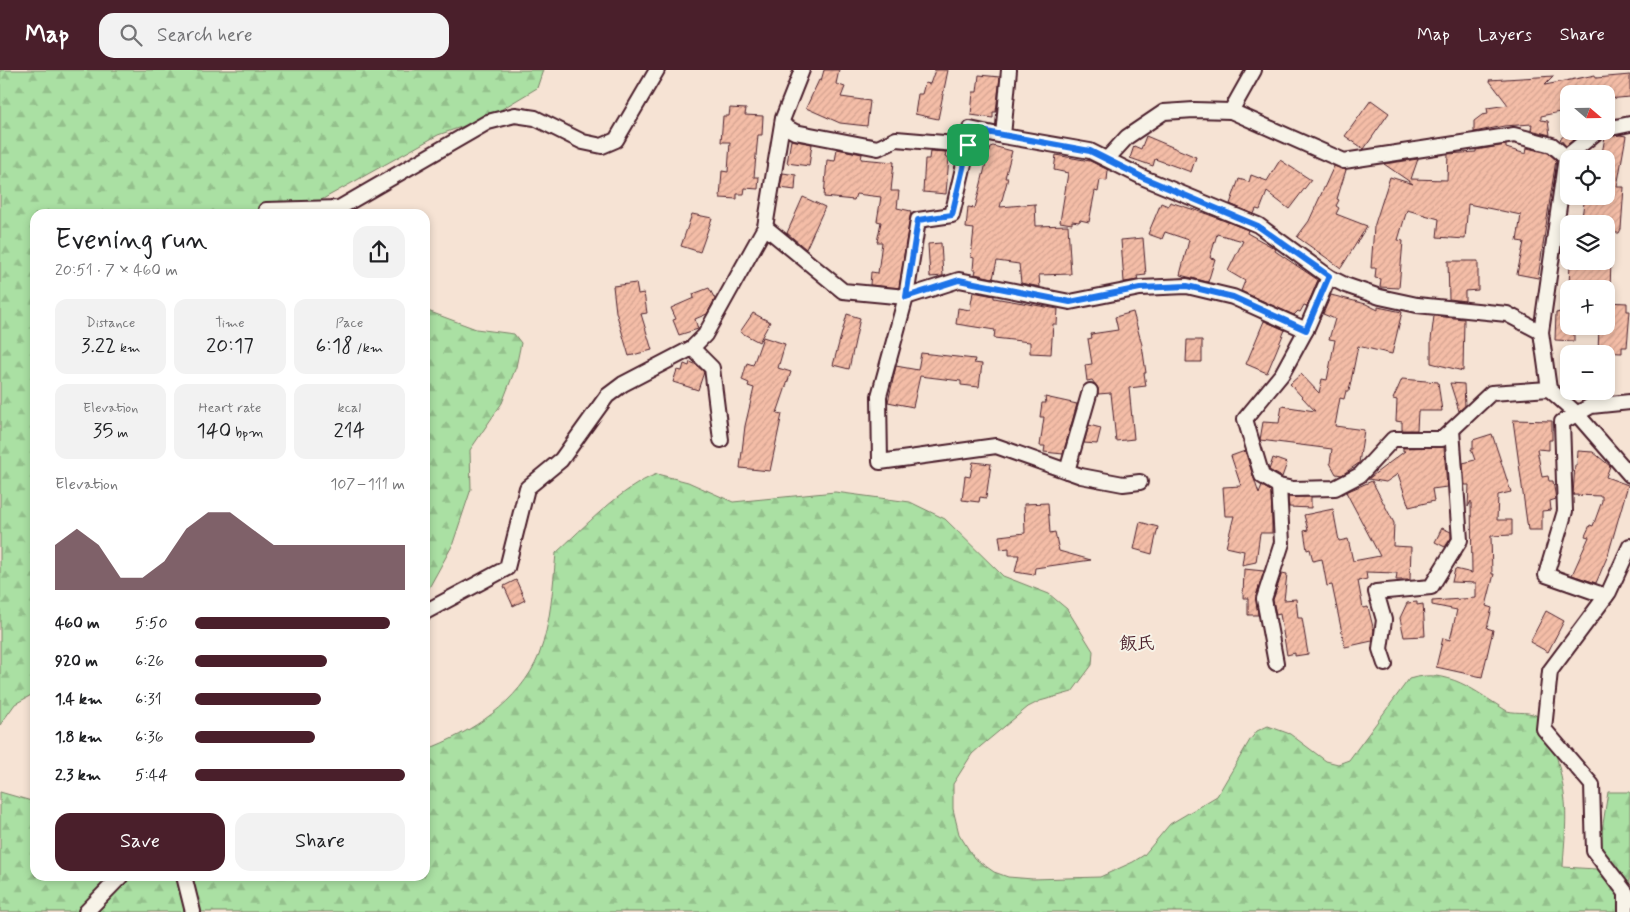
<!DOCTYPE html>
<html lang="en">
<head>
<meta charset="utf-8">
<style>
	body { margin:0; font-family:Mynerve,"Klee One",sans-serif; background:#f2f2f2; color:#202124; height:100vh; display:flex; flex-direction:column; font-size:19px; white-space:nowrap }
	* { box-sizing:border-box; margin:0 }
	p { font-size:16px; color:#757577 }
	.icon { flex:none; width:28px; height:28px; fill:none; stroke:currentColor; stroke-width:2; stroke-linecap:round; stroke-linejoin:round }
	.map { position:relative; flex:1; overflow:hidden }
	.details { position:absolute; left:30px; top:139px; width:400px; height:672px; display:flex; flex-direction:column; background:#fff; border-radius:15px; box-shadow:0 2px 8px #0003 }
	.details>* { flex:none }
	.needle { width:32px; rotate:110deg }
	.buttons { position:absolute; left:1560px; top:15px; display:grid; gap:10px }
	.buttons a { display:grid; place-items:center; width:55px; height:55px; border-radius:10px; background:#fff; box-shadow:0 2px 8px #0003; font-size:25px }
	.pin { position:absolute; display:grid; place-items:center; width:42px; height:42px; color:#fff; margin:-21px; border-radius:10px; box-shadow:0 2px 8px #0006 }
	.round { display:grid; place-items:center; flex:none; width:52px; height:52px; border-radius:15px; background:#f2f2f2 }
	.summary { display:flex; align-items:center; justify-content:space-between; height:85px; padding:0 25px }
	h1 { font-size:28px; font-weight:600; line-height:38px }
	.figures { display:grid; grid-template-columns:repeat(3,1fr); gap:8px; height:85px; padding:5px 25px }
	.figures div { display:grid; align-content:center; border-radius:12px; background:#f2f2f2; text-align:center }
	.figures b { font-size:21px; font-weight:600 }
	.figures small { font-size:14px; font-weight:400 }
	.figures p { font-size:14px }
	.chart { height:140px; padding:10px 25px }
	.chart p { display:flex; justify-content:space-between }
	.chart svg { width:100%; height:90px; margin-top:5px; fill:#4a1f2b; opacity:.7 }
	.action { display:flex; gap:10px; margin-top:auto; padding:10px 25px }
	.action a { flex:1; height:58px; border-radius:15px; background:#4a1f2b; color:#fff; font-size:20px; font-weight:600; line-height:58px; text-align:center }
	.action a+a { background:#f2f2f2; color:#202124 }
	ul { padding:0 25px; list-style:none; font-size:16px }
	li { display:grid; grid-template-columns:80px 60px 1fr; align-items:center; height:38px }
	li i { height:12px; border-radius:6px; background:#4a1f2b }
	header { display:flex; align-items:center; gap:30px; box-sizing:border-box; height:70px; padding:0 25px; background:#4a1f2b; color:#fff }
	header strong { font-size:24px }
	nav { display:flex; gap:28px; margin-inline-start:auto; font-size:18px }
	.search { width:350px; height:45px; background:#f2f2f2; display:flex; align-items:center; gap:12px; box-sizing:border-box; padding:0 18px; border-radius:15px; color:#757577; font-size:19px }
	.map>svg:first-child { display:block }
</style>
</head>
<body>
<header>
<strong>Map</strong>
<div class="search"><svg class="icon" aria-label="search" viewBox="0 0 24 24"><circle cx="10" cy="10" r="6"/><path d="M15 15l6 6"/></svg>Search here</div>
<nav><a>Map</a><a>Layers</a><a>Share</a></nav>
</header>
<div class="map">
<svg width="1630" height="842" viewBox="0 0 1630 842">
	<defs>
		<pattern id="forest-firs" width="22" height="20" patternUnits="userSpaceOnUse" patternTransform="scale(1.25)"><rect width="22" height="20" fill="#aae0a3"/><path d="M5 1l3.5 6h-7zM16 11l3.5 6h-7z" fill="#94c08c"/></pattern>
		<pattern id="building-hatch" width="6" height="6" patternUnits="userSpaceOnUse" patternTransform="scale(1.25)"><rect width="6" height="6" fill="#f4bda7"/><path d="M-1 1l2-2M0 6l6-6M5 7l2-2" fill="none" stroke="#d3a290"/></pattern>
	</defs>
	<rect width="100%" height="100%" fill="#f6e3d4"/>
	<filter id="ink" filterUnits="userSpaceOnUse"><feTurbulence type="fractalNoise" baseFrequency=".02" numOctaves="2"/><feDisplacementMap in="SourceGraphic" scale="10" xChannelSelector="R" yChannelSelector="G"/><feConvolveMatrix kernelMatrix="1 2 1 2 8 2 1 2 1" color-interpolation-filters="sRGB"/></filter>
	<g filter="url(#ink)">
		<!-- forest -->
		<g fill="url(#forest-firs)" stroke="#7a8067">
			<polygon points="0,0 543,0 537,18 487,48 438,65 296,144 35,144 35,623 15,634 0,655"/>
			<polygon points="425,240 476,259 514,264 521,273 516,297 502,333 470,380 471,419 452,476 425,525"/>
			<path d="M 657,404 L 688,412 L 733,432 L 835,422 L 910,432 L 945,449 L 1003,506 L 1049,524 L 1067,539 L 1093,581 L 1092,595 L 1072,622 L 1040,631 L 1028,637 L 981,676 L 972,684 L 953,714 L 953,739 L 959,764 L 974,788 L 994,802 L 1008,807 L 1033,809 L 1100,807 L 1133,792 L 1144,785 L 1170,754 L 1217,726 L 1250,670 L 1257,661 L 1268,656 L 1290,664 L 1326,691 L 1338,694 L 1349,690 L 1409,609 C 1449,597 1474,621 1507,641 C 1518,644 1531,640 1540,648 C 1552,658 1562,707 1564,724 C 1568,747 1564,773 1563,797 L 1596,799 L 1608,722 L 1630,722 L 1630,842 L 0,842 L 0,722 L 35,732 L 35,806 L 425,806 L 425,680 C 471,663 520,632 539,585 C 551,553 553,516 556,483 C 583,458 622,417 657,404 Z"/>
		</g>
		<!-- building -->
		<g fill="url(#building-hatch)" stroke="#4a1f2b">
			<polygon points="824,0 839,0 836,14 845,17 841,27 870,31 867,56 840,53 806,38 819,10 821,11"/>
			<polygon points="935,0 948,0 938,49 915,44 918,24 922,24 925,13 930,14"/>
			<polygon points="979,5 1000,7 996,42 993,42 993,48 971,45 973,22 977,22"/>
			<polygon points="1595,5 1596,8 1630,5 1630,27 1607,29 1606,24 1569,24 1569,40 1541,46 1541,50 1548,51 1550,65 1531,60 1532,54 1504,56 1474,62 1474,51 1482,45 1488,44 1487,38 1508,35 1489,10 1554,6 1545,15"/>
			<polygon points="1371,30 1389,43 1364,79 1345,66"/>
			<polygon points="730,38 746,39 745,45 763,46 762,65 758,65 754,107 759,107 758,119 745,118 744,124 737,124 737,129 720,128 722,101 728,102 730,72 721,72 723,46 729,46"/>
			<polygon points="1570,61 1584,61 1566,76 1560,69"/>
			<polygon points="1620,65 1626,66 1617,117 1624,117 1621,159 1619,163 1606,163 1606,154 1581,154 1585,126 1606,126 1606,89 1601,89 1605,67"/>
			<polygon points="1146,66 1196,87 1191,102 1155,89 1153,96 1130,88 1134,76 1141,79"/>
			<polygon points="791,70 812,74 809,96 787,93"/>
			<polygon points="1506,75 1506,78 1526,84 1527,78 1548,83 1556,90 1538,208 1517,204 1524,172 1517,171 1521,145 1468,134 1465,169 1437,167 1439,149 1407,140 1398,170 1403,171 1399,218 1380,217 1381,209 1375,208 1376,198 1371,198 1374,157 1390,107 1413,114 1384,94 1418,89 1411,109 1447,110 1448,84 1476,82 1476,80"/>
			<polygon points="993,76 1012,81 1005,108 1008,108 1000,137 1035,134 1036,156 1068,155 1071,204 1039,205 1040,217 1021,213 1019,194 997,191 993,208 975,204 976,200 973,200 974,188 971,187 974,159 966,158 968,137 975,138 990,77"/>
			<polygon points="837,79 862,84 861,89 894,92 891,121 899,121 897,138 911,141 899,218 870,215 871,202 878,203 882,172 877,172 881,152 877,151 881,127 856,124 854,130 824,127 827,90 835,91"/>
			<polygon points="930,81 946,82 945,87 949,87 946,124 923,122 925,89 929,89"/>
			<polygon points="1056,85 1090,91 1108,100 1107,111 1100,110 1098,122 1095,121 1089,152 1080,150 1079,152 1072,151 1072,154 1060,152 1068,103 1054,100"/>
			<polygon points="1280,90 1311,110 1289,139 1267,122 1260,140 1256,139 1254,144 1230,134 1239,109 1249,112 1251,105 1267,111"/>
			<polygon points="1334,96 1346,100 1337,129 1339,130 1336,136 1339,138 1336,144 1367,156 1341,198 1297,167 1309,151"/>
			<polygon points="783,103 796,105 795,120 780,118"/>
			<polygon points="803,127 825,137 806,179 787,163"/>
			<polygon points="1170,132 1207,144 1248,160 1247,163 1276,179 1275,181 1318,210 1307,236 1304,235 1300,242 1298,241 1294,245 1241,221 1245,211 1228,201 1243,171 1217,164 1210,188 1215,189 1208,212 1180,205 1189,170 1165,162 1162,169 1148,164 1161,133 1168,136"/>
			<polygon points="692,144 712,148 700,182 681,176"/>
			<polygon points="1564,163 1569,163 1569,184 1561,183"/>
			<polygon points="1143,168 1146,205 1137,206 1138,210 1124,212 1121,170"/>
			<polygon points="941,173 943,206 930,207 928,174"/>
			<polygon points="1448,191 1478,191 1478,220 1465,221 1465,231 1449,229"/>
			<polygon points="1570,191 1611,191 1610,219 1569,218"/>
			<polygon points="636,213 638,224 644,223 647,243 641,244 652,280 629,286 616,242 613,216"/>
			<polygon points="709,218 715,229 707,244 695,249 698,259 679,265 673,250 676,249 671,238 694,228 693,224"/>
			<polygon points="973,222 994,226 994,228 1058,239 1057,254 1053,254 1051,284 1030,283 1030,272 994,268 995,260 956,254 958,238 970,240"/>
			<polygon points="1331,225 1366,234 1378,240 1378,237 1402,242 1392,284 1358,276 1349,321 1346,321 1344,329 1340,328 1335,356 1364,360 1359,393 1342,405 1336,404 1330,393 1332,379 1260,370 1263,352 1279,353 1282,336 1315,341 1290,314 1301,304 1319,323 1322,309 1327,310 1335,270 1329,269 1335,249 1323,244"/>
			<polygon points="1606,232 1627,233 1627,241 1630,241 1627,277 1622,277 1622,283 1598,282 1599,256 1606,256"/>
			<polygon points="1569,240 1569,256 1574,256 1574,271 1555,270 1556,243"/>
			<polygon points="1133,242 1142,275 1146,303 1144,303 1146,316 1129,318 1134,369 1116,371 1111,323 1098,324 1098,318 1092,310 1087,311 1085,295 1092,294 1088,269 1092,268 1091,264 1118,260 1115,247"/>
			<polygon points="753,243 770,252 759,272 740,262"/>
			<polygon points="847,244 860,248 849,299 833,295"/>
			<polygon points="1434,246 1464,249 1463,301 1431,293 1431,270"/>
			<polygon points="1264,251 1285,260 1267,303 1246,294"/>
			<polygon points="763,267 785,274 778,298 791,302 777,343 782,344 770,401 740,398 745,356 754,318 748,316 749,313 742,310 747,293 753,295"/>
			<polygon points="1187,270 1202,270 1202,292 1186,292"/>
			<polygon points="921,283 975,289 974,293 982,294 979,317 961,315 961,311 920,306 913,337 888,332 896,296 918,300"/>
			<polygon points="690,292 695,294 704,302 698,320 673,312 677,300 682,301 684,294 689,296"/>
			<polygon points="1402,309 1438,312 1442,341 1418,341 1417,360 1402,360 1402,352 1396,351 1397,330 1393,329"/>
			<polygon points="1450,313 1464,314 1465,336 1459,341"/>
			<polygon points="1045,327 1077,334 1063,384 1044,382 1045,376 1040,376 1044,347 1040,347 1042,333 1046,333"/>
			<polygon points="1513,350 1552,351 1552,370 1549,370 1549,380 1537,379 1542,407 1548,406 1549,411 1553,411 1556,429 1550,431 1551,440 1542,441 1542,460 1528,460"/>
			<polygon points="1089,355 1101,358 1097,374 1084,373"/>
			<polygon points="1492,364 1511,422 1498,425 1497,450 1512,450 1512,465 1491,466 1492,504 1494,504 1486,536 1492,538 1487,558 1493,560 1482,607 1436,597 1443,568 1450,570 1457,540 1432,535 1432,531 1476,528 1476,513 1452,512 1455,499 1472,503 1471,431 1468,437 1469,415 1465,415 1463,393 1475,390 1471,379 1473,379 1473,370"/>
			<polygon points="1444,377 1447,417 1432,419 1434,431 1409,437 1398,404 1386,412 1368,409 1405,381 1403,381 1403,378"/>
			<polygon points="1245,381 1259,424 1262,416 1271,421 1272,454 1272,463 1260,463 1256,492 1242,495 1244,481 1226,477 1234,446 1225,446 1223,417 1241,416 1231,386"/>
			<polygon points="1578,381 1593,382 1610,396 1606,407 1628,415 1608,485 1596,513 1572,505 1589,467 1585,466 1590,455 1593,456 1602,431 1602,426 1573,425 1575,395 1577,395"/>
			<polygon points="1273,388 1287,393 1282,407 1269,400"/>
			<polygon points="973,392 991,394 986,428 980,427 979,432 962,430 965,406 970,407"/>
			<polygon points="1372,411 1394,453 1393,476 1411,477 1410,510 1396,510 1397,503 1366,502 1367,509 1358,511 1363,538 1368,537 1374,561 1372,571 1345,577 1332,515 1327,516 1322,489 1313,491 1310,479 1307,480 1304,461 1308,460 1304,445 1333,439 1339,471 1348,469 1353,491 1380,486 1346,422"/>
			<polygon points="1288,427 1311,427 1311,438 1289,437"/>
			<polygon points="1048,433 1050,463 1055,462 1059,481 1091,490 1035,498 1034,505 1015,502 1019,485 1009,485 1009,478 1001,479 999,466 1025,463 1024,434"/>
			<polygon points="1140,452 1158,457 1152,484 1134,479"/>
			<polygon points="1442,458 1451,462 1451,468 1445,477 1435,472"/>
			<polygon points="1244,499 1264,501 1256,527 1258,545 1248,545 1248,528 1243,528"/>
			<polygon points="1282,503 1287,504 1284,530 1296,529 1298,548 1302,548 1308,584 1295,586 1295,583 1287,585 1280,544 1276,545 1273,530"/>
			<polygon points="516,510 525,530 513,536 504,516"/>
			<polygon points="1417,532 1417,535 1423,534 1425,566 1404,567 1400,548 1407,533"/>
			<polygon points="1546,541 1564,551 1548,582 1530,572"/>
		</g>
		<g fill="none" stroke-linecap="round" stroke-linejoin="round">
			<!-- minor casing -->
			<g stroke="#4a1f2b" stroke-width="18">
				<g id="minor">
					<polyline points="1009,0 1003,66 1090,81 1144,108 1258,155 1329,207 1345,215 1380,227 1417,235 1507,244 1541,262"/>
					<polyline points="1231,41 1254,0"/>
					<polyline points="782,55 795,62 878,78 896,69 968,75"/>
					<polyline points="1606,59 1630,54"/>
					<polyline points="1598,61 1566,87 1541,262 1549,319 1576,343 1630,405"/>
					<polyline points="1003,66 970,59 967,81 952,145 918,150 906,227 879,326 880,392 996,376 1081,406 1123,414 1140,412"/>
					<polyline points="1107,89 1127,67 1164,42 1194,40 1231,41 1344,91 1514,65 1552,75 1566,87"/>
					<polyline points="266,140 339,138 488,52 515,45 535,48 583,72 602,76 616,70 657,0"/>
					<polyline points="765,157 843,221 906,227 959,210 1070,232 1140,218 1187,216 1233,227 1306,260"/>
					<polyline points="1329,207 1306,260 1282,304 1245,349 1262,406 1279,416 1293,419 1335,418 1360,405 1393,369 1442,369 1491,323 1549,319"/>
					<polyline points="692,278 712,298 721,370"/>
					<polyline points="1067,401 1090,321"/>
					<polyline points="1606,526 1546,505 1565,441 1562,352 1591,336 1630,332"/>
					<polyline points="425,542 507,498 527,418 561,390 607,326 623,314 692,278 705,265 765,157 783,48 802,0"/>
					<polyline points="1276,593 1264,529 1282,473 1279,416"/>
					<polyline points="1385,594 1380,579 1384,550 1376,522 1431,517 1460,470 1452,360"/>
					<polyline points="184,806 193,842"/>
					<polyline points="86,842 121,806"/>
					<polyline points="1626,842 1626,823 1594,781 1592,715 1544,659 1550,601 1609,522 1630,476"/>
				</g>
			</g>
			<!-- minor -->
			<use href="#minor" stroke="#f7f3e8" stroke-width="14"/>
		</g>
	</g>
	<g fill="none" stroke-linecap="round" stroke-linejoin="round" filter="url(#ink)">
		<!-- route casing -->
		<g stroke="#fff" stroke-width="10">
			<polygon id="route" points="970,59 1090,81 1144,108 1258,156 1329,206 1306,260 1233,227 1187,216 1140,218 1070,232 959,210 906,227 918,150 952,145 967,81"/>
		</g>
		<!-- route -->
		<use href="#route" stroke="#1a73e8" stroke-width="6"/>
	</g>
	<g text-anchor="middle" dominant-baseline="central" stroke-width="4" stroke-linejoin="round" paint-order="stroke">
		<!-- quarter labels -->
		<g font-size="18" font-weight="bold" fill="#4a1f2b" stroke="#f7f3e8">
			<text x="1137" y="574">飯氏</text>
		</g>
	</g>
</svg>
<div class="buttons">
<a><svg class="needle" viewBox="-14 -14 28 28"><path d="M0-13l5 13h-10z" fill="#e53935"/><path d="M0 13l5-13h-10z" fill="#757577"/></svg></a>
<a><svg class="icon" aria-label="locate" viewBox="0 0 24 24"><circle cx="12" cy="12" r="6"/><path d="M12 2v4M12 18v4M2 12h4M18 12h4"/></svg></a>
<a><svg class="icon" aria-label="layers" viewBox="0 0 24 24"><path d="M12 4l9 5-9 5-9-5zM3 14l9 5 9-5"/></svg></a>
<a>+</a>
<a>−</a>
</div>
<div class="pin" style="left:968px;top:75px;background:#1e9e55"><svg class="icon" aria-label="arrive" viewBox="0 0 24 24"><path d="M6 21V4h12l-3 4 3 4H6"/></svg></div>
<section class="details">
<div class="summary"><div><h1>Evening run</h1><p>20:51 · 7 × 460 m</p></div><a class="round"><svg class="icon" aria-label="share" viewBox="0 0 24 24"><path d="M12 15V3M7 8l5-5 5 5M5 13v7h14v-7"/></svg></a></div>
<div class="figures">
<div><p>Distance</p><b>3.22<small> km</small></b></div>
<div><p>Time</p><b>20:17</b></div>
<div><p>Pace</p><b>6:18<small> /km</small></b></div>
</div>
<div class="figures">
<div><p>Elevation</p><b>35<small> m</small></b></div>
<div><p>Heart rate</p><b>140<small> bpm</small></b></div>
<div><p>kcal</p><b>214</b></div>
</div>
<div class="chart"><p><span>Elevation</span>107–111 m</p>
<svg viewBox="0 0 160 44" preserveAspectRatio="none"><path d="M0 44V22L10 14L20 22L30 38L40 38L50 30L60 14L70 6L80 6L90 14L100 22L110 22L120 22L130 22L140 22L150 22L160 22V44z"/></svg>
</div>
<ul>
<li><b>460 m</b>5:50<i style="width:93%"></i></li>
<li><b>920 m</b>6:26<i style="width:63%"></i></li>
<li><b>1.4 km</b>6:31<i style="width:60%"></i></li>
<li><b>1.8 km</b>6:36<i style="width:57%"></i></li>
<li><b>2.3 km</b>5:44<i style="width:100%"></i></li>
</ul>
<div class="action"><a>Save</a><a>Share</a></div>
</section>
</div>
</body>
</html>
